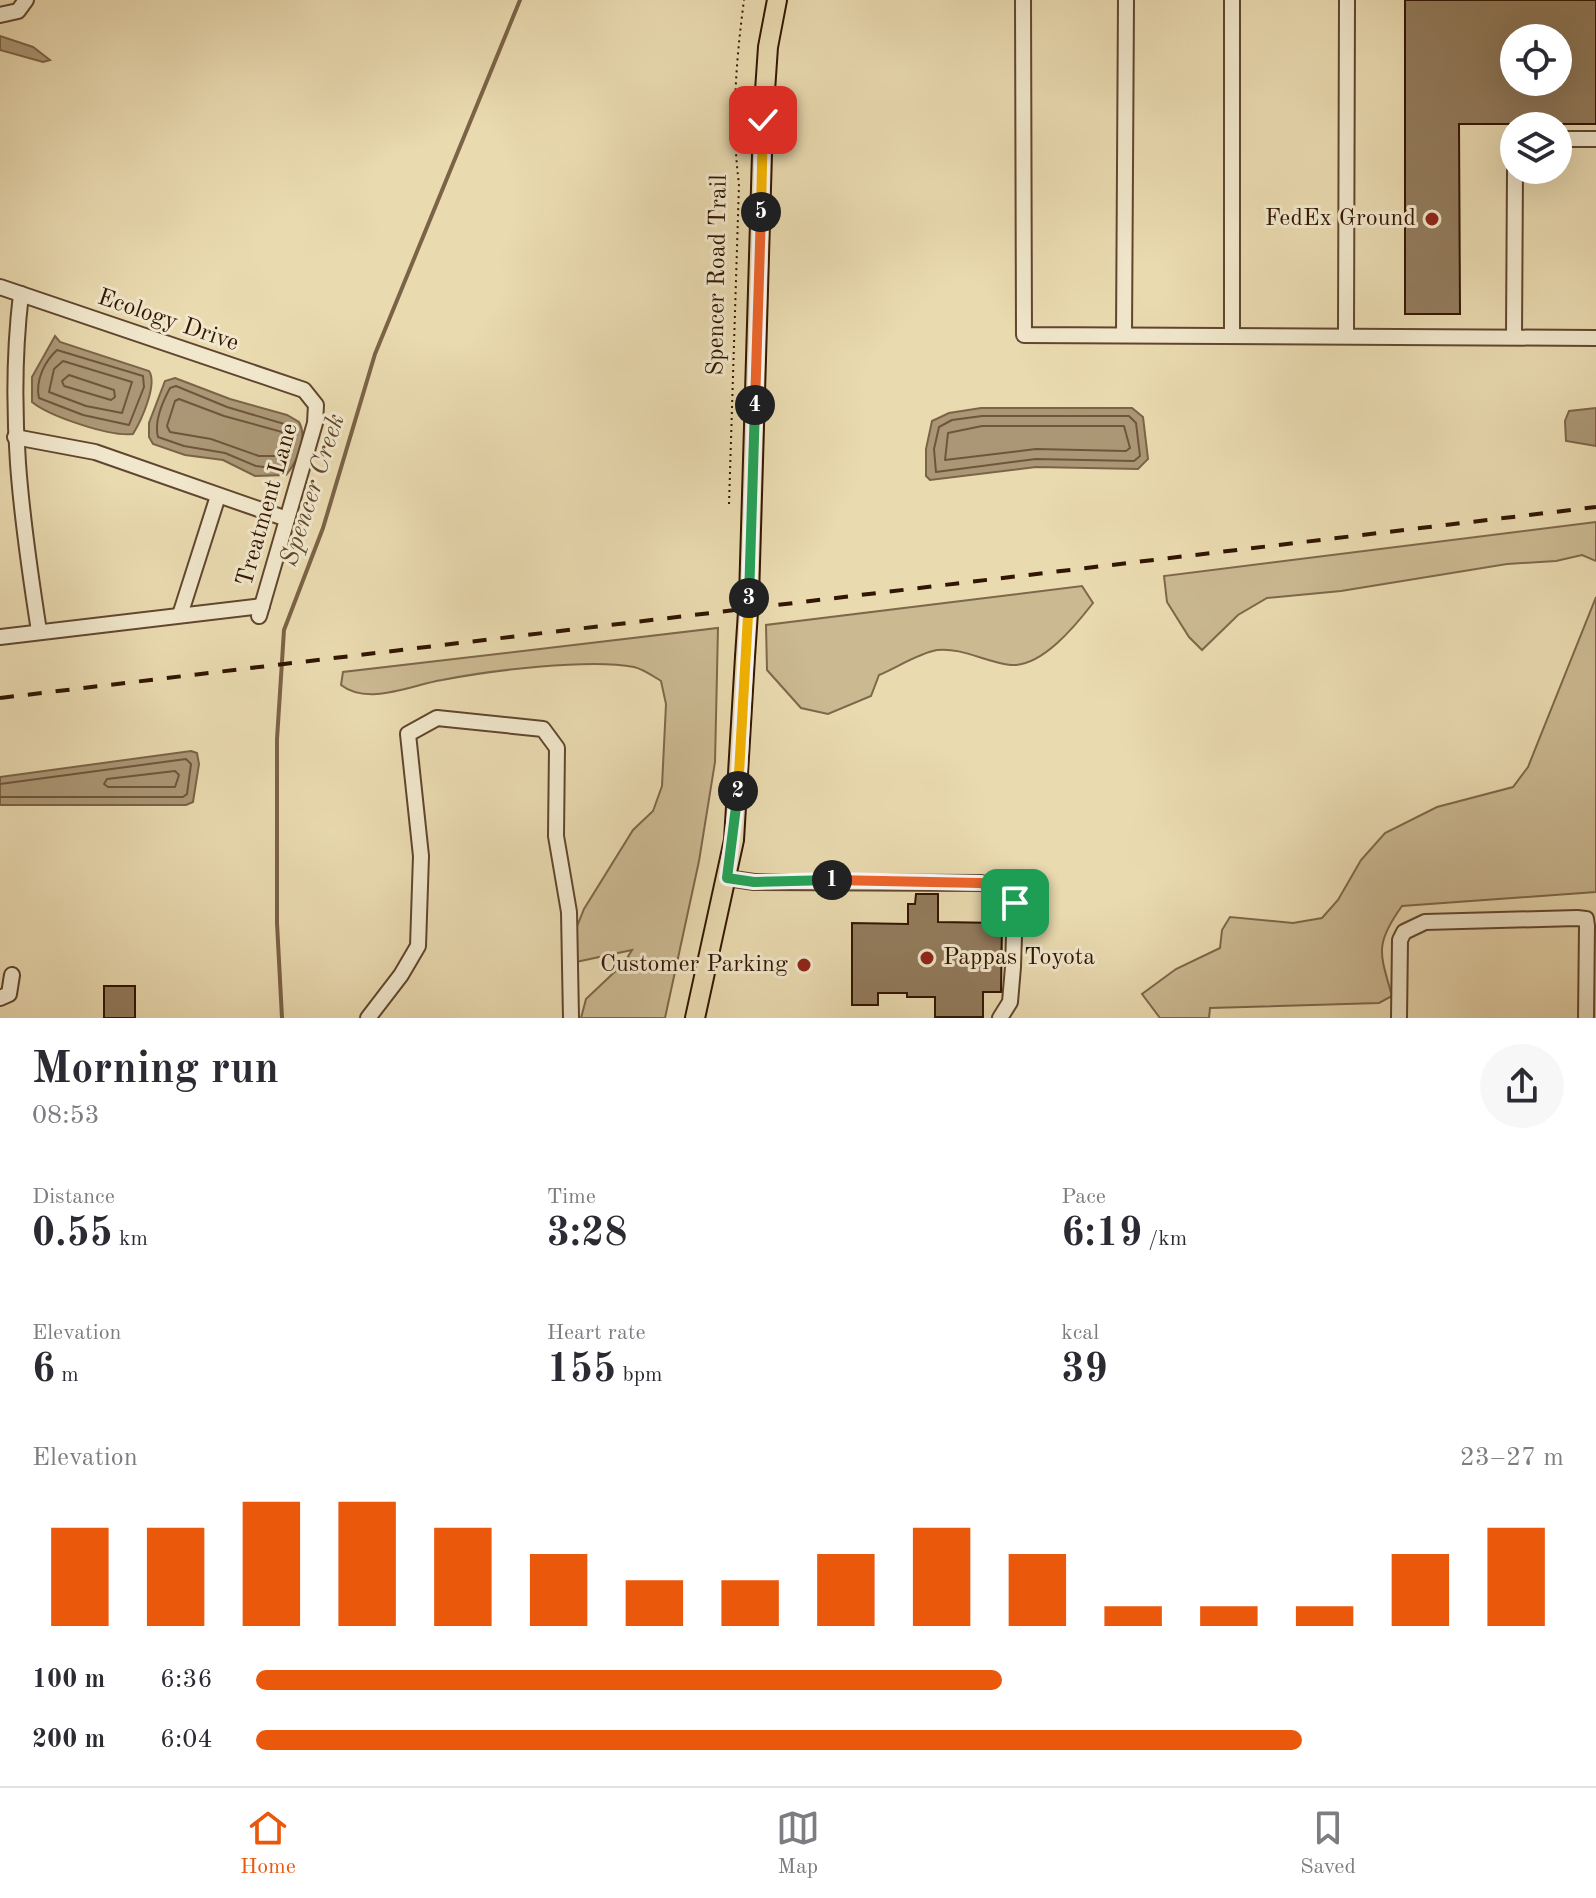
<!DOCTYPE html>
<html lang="en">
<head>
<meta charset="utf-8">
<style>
	body { margin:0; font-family:"Old Standard TT",serif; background:#f7f7f7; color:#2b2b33; height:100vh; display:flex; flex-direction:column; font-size:30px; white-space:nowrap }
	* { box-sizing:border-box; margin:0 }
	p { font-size:26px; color:#7c7c81 }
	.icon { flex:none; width:44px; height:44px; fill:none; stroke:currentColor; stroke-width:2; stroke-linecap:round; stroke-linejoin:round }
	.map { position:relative; height:1018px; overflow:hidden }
	.drawer { display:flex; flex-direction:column; background:#fff; flex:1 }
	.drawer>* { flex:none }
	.tools { position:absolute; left:1500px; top:24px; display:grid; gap:16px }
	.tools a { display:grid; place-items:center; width:72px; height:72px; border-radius:50%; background:#fff; box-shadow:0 8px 32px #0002; font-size:40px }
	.pin { position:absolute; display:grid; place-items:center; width:68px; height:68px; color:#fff; margin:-34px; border-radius:16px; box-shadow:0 4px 12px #0006 }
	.km { position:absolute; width:40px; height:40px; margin:-20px; border-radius:50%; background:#222; color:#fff; font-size:22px; line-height:40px; text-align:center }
	.round { display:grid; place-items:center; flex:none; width:84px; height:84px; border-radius:42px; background:#f7f7f7 }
	.overview { display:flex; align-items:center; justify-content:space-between; height:136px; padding:0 32px }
	h1 { font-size:44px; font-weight:700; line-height:60px }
	.stats { display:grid; grid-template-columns:repeat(3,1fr); gap:12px; height:136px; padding:8px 32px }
	.stats div { display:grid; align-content:center }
	.stats b { font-size:40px; font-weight:700 }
	.stats small { font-size:22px; font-weight:400 }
	.stats p { font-size:22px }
	.chart { height:224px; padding:16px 32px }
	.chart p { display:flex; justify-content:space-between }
	.chart svg { width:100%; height:144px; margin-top:8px; stroke:#ea580c; stroke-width:6 }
	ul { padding:0 32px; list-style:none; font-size:26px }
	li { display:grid; grid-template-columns:128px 96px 1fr; align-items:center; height:60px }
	li i { height:20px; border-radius:10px; background:#ea580c }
	.menu { display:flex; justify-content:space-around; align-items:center; height:112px; border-top:2px solid #e1e1e2; background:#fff; font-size:22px; color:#7c7c81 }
	.menu a { display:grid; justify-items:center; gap:4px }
	.menu .on { color:#ea580c }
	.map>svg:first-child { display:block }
</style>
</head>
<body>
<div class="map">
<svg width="1596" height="1018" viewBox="0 0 1596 1018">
	<rect width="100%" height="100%" fill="#eadab0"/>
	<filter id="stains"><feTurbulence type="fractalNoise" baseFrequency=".0025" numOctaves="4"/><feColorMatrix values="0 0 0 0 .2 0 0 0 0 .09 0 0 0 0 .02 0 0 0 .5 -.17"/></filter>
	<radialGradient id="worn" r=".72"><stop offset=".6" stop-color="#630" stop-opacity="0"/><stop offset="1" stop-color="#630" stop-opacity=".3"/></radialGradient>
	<!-- green -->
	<g fill="#cbb992" stroke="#7e674a" stroke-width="2">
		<polygon points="1596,522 1596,561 1582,555 1556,561 1507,564 1341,591 1267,598 1238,615 1202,650 1189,637 1167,602 1164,576"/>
		<path d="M 1082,586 L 1093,603 C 1076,625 1042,667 1011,665 C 987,663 962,647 937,650 C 919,653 896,668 879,675 L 871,696 L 828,714 L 801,708 L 767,670 L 766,625 Z"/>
		<path d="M 1596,597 L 1596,892 L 1402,906 C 1374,945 1380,953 1392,996 L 1379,1003 L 1210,1008 L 1209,1018 L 1160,1018 L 1142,994 L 1176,969 L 1220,948 L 1222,930 L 1230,917 L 1293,923 L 1322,918 L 1338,900 L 1361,860 L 1385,833 L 1437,807 L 1513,787 L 1528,767 Z"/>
		<path d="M 718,628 L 715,762 L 699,861 L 665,1018 L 581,1018 L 586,999 L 624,963 L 632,950 L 576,962 L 574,934 L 584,909 L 633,830 L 653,811 L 662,786 L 666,704 L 661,681 C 653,676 643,669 634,667 C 589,658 488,671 442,680 C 411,685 368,706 341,685 L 343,672 Z"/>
	</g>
	<!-- water -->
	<g fill="#ab9775" stroke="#7b6347" stroke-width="2">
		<polygon points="0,36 33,47 50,60 43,62 0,50"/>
		<path d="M 55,336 L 60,342 L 149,371 C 158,384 141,421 133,434 C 110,437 49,416 32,402 L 32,377 Z"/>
		<path d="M 175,378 L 230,399 L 287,415 L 299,422 C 308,438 297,462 286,475 L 255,476 L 223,460 L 185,455 L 153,444 L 149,437 L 149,423 L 165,381 Z"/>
		<polygon points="981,408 1132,408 1143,417 1148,459 1138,469 1036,467 930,480 926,476 926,449 932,421 949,413"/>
		<polygon points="1596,408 1596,446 1566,441 1565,421 1569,411"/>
		<polygon points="191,751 197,753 199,764 193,802 186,805 0,805 0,777"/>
	</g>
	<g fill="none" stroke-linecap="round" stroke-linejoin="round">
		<!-- shore -->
		<g stroke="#6e563c" stroke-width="2">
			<path d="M 57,350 L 143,376 L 144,387 L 129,425 L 83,415 L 39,398 C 35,380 45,361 57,350 Z"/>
			<polygon points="63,361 132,382 122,413 86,406 49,392 54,369"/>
			<polygon points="69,375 114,390 115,397 111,400 64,386 62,381"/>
			<path d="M 176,386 L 227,407 L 291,426 L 295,432 L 287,460 L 280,469 L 256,466 L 225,453 L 184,446 L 158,437 C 154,422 163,401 170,388 Z"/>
			<polygon points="179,399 224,416 282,432 284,436 278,456 259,456 211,439 170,432 167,426 175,401"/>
			<polygon points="982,416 1129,416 1136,423 1140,456 1134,461 1036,459 936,472 934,449 939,427 952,420"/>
			<polygon points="982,426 1124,426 1130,448 1126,451 1036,449 945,460 948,433"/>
			<polygon points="175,771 179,775 175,787 108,787 104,784 107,779"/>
			<polyline points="0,784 186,759 191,764 187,794 183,797 0,797"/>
		</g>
		<!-- stream -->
		<polyline stroke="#7b6347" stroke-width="4" points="282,1018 277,923 277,739 284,630 323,528 375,354 520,0"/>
	</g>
	<!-- building -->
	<g fill="#927b5c" stroke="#321502" stroke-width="2" fill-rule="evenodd">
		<path d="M 1405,0 L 1596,0 L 1596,124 L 1459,124 L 1460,314 L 1405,314 ZM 1514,38 L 1558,38 L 1558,82 L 1514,82 Z"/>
		<polygon points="916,894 938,894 938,922 1002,923 1001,992 983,992 983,1017 935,1017 935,997 907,997 907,993 878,993 878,1005 852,1005 852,923 908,924 908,904 915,904"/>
		<rect x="104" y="986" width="31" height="32"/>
	</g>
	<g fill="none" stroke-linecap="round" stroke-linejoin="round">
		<!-- minor casing -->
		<g stroke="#60462e" stroke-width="18">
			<g id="minor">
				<polyline points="1023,0 1024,335 1596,338"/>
				<polyline points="1232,0 1232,335"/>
				<polyline points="0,15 18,11 26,0"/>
				<polyline points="1558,139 1596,139"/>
				<polyline points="0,287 304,390 316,405 315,423 259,616"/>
				<path d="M 21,294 C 7,412 21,516 39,631"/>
				<polyline points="1346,334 1347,0"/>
				<polyline points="1124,335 1126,0"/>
				<polyline points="1514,336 1515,170"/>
				<polyline points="15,437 95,452 287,519"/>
				<polyline points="180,615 218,496"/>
				<polyline points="0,637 262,606"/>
				<polyline points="727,878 754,882 981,883 1008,889 1015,903 1013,967 1010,1002 1000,1018"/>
				<polyline points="0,998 9,994 12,975"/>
				<polyline points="368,1018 401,975 418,946 421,856 408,734 437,718 543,729 557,748 556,836 569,912 571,1018"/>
				<polyline points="1399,1018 1400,940 1404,932 1425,922 1577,918 1586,919 1587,926 1586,1018"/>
			</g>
		</g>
		<!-- major casing -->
		<g stroke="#321502" stroke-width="22">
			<g id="major">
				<polyline points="749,597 763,120 768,47 777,0"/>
				<polyline points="695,1018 734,840 745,657"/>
			</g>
		</g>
		<!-- path -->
		<path stroke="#321502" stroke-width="2" stroke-dasharray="2 4" stroke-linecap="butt" d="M 729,504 L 739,184 C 731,123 736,61 744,0"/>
		<!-- minor -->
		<use href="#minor" stroke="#f1e7cc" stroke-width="14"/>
		<!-- major -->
		<use href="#major" stroke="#eadab0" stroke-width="18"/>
		<!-- rail -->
		<polyline stroke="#321502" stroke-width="4" stroke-dasharray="14 14" stroke-linecap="butt" points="0,698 1596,507"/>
		<!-- major-bridge casing -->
		<g stroke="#321502" stroke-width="22" stroke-linecap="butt">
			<polyline id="major-bridge" points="745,657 749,597"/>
		</g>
		<!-- major-bridge -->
		<use href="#major-bridge" stroke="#eadab0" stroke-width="18"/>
	</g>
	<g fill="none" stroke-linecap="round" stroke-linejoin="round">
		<!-- split-1 casing -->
		<g stroke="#fff" stroke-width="16">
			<polyline id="split-1" points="832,880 981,883 1008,889 1015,903"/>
		</g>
		<!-- split-2 casing -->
		<g stroke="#fff" stroke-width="16">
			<polyline id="split-2" points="738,791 727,878 754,882 832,880"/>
		</g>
		<!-- split-3 casing -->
		<g stroke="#fff" stroke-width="16">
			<polyline id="split-3" points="738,791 749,598"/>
		</g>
		<!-- split-4 casing -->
		<g stroke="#fff" stroke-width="16">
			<polyline id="split-4" points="749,598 755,405"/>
		</g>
		<!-- split-5 casing -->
		<g stroke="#fff" stroke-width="16">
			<polyline id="split-5" points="755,405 761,212"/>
		</g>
		<!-- split-6 casing -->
		<g stroke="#fff" stroke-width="16">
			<polyline id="split-6" points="761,212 763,120"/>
		</g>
		<!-- split-1 -->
		<use href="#split-1" stroke="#f0652b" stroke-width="10"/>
		<!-- split-2 -->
		<use href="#split-2" stroke="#22a559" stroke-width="10"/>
		<!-- split-3 -->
		<use href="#split-3" stroke="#f5b400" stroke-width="10"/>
		<!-- split-4 -->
		<use href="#split-4" stroke="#22a559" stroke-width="10"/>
		<!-- split-5 -->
		<use href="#split-5" stroke="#f0652b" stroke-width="10"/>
		<!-- split-6 -->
		<use href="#split-6" stroke="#f5b400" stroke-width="10"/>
	</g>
	<!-- markers -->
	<g fill="#8f2418" stroke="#f1e7cc" stroke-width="3">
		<circle cx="1432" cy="219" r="8"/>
		<circle cx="927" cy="958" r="8"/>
		<circle cx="804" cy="965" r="8"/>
	</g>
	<g text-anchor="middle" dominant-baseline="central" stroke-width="6" stroke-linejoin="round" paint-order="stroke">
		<!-- poi labels -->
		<g font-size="24" fill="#321502" stroke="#f1e7cc" text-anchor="end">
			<text x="1416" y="219">FedEx Ground</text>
			<text x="943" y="958" text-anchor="start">Pappas Toyota</text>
			<text x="788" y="965">Customer Parking</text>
		</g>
		<!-- street labels -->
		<g font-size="24" fill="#321502" stroke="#f1e7cc">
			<text transform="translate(718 275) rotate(-89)">Spencer Road Trail</text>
			<text transform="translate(168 321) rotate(19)">Ecology Drive</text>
			<text transform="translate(268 505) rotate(-74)">Treatment Lane</text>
		</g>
		<!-- water labels -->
		<g font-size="26" font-style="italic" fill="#624930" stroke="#f1e7cc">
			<text transform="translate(313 490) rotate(-72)">Spencer Creek</text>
		</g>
	</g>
	<rect width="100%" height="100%" filter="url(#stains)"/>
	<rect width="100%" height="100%" fill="url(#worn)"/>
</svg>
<div class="tools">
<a><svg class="icon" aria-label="locate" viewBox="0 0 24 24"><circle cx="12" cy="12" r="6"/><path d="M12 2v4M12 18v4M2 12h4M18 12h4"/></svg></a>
<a><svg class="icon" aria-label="layers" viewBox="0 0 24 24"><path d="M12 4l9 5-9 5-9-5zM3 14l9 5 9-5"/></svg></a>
</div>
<div class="pin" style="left:1015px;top:903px;background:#1e9e55"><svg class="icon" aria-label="arrive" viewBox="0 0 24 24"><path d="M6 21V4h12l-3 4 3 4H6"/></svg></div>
<div class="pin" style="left:763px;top:120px;background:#d93025"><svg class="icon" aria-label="check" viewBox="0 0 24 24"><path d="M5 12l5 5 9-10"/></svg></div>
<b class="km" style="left:832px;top:880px">1</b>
<b class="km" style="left:738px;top:791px">2</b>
<b class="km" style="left:749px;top:598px">3</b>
<b class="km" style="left:755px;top:405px">4</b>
<b class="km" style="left:761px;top:212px">5</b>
</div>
<section class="drawer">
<div class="overview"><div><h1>Morning run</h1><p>08:53</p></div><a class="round"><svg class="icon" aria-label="share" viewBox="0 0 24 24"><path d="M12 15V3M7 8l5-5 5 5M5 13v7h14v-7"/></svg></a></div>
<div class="stats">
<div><p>Distance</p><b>0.55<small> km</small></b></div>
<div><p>Time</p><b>3:28</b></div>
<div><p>Pace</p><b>6:19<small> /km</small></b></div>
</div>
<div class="stats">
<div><p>Elevation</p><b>6<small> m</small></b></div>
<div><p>Heart rate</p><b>155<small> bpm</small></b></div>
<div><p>kcal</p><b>39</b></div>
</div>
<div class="chart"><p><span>Elevation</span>23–27 m</p>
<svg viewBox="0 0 160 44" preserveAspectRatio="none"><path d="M5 44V14M15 44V14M25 44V6M35 44V6M45 44V14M55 44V22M65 44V30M75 44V30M85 44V22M95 44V14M105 44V22M115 44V38M125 44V38M135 44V38M145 44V22M155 44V14"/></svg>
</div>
<ul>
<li><b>100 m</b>6:36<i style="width:57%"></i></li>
<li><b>200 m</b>6:04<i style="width:80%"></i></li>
</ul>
</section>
<nav class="menu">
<a class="on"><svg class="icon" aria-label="home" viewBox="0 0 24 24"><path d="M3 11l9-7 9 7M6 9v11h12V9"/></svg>Home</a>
<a><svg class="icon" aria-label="map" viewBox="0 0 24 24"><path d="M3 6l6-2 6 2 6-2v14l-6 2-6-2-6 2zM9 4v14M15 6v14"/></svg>Map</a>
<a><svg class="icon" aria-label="saved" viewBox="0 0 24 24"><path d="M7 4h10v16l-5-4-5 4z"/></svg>Saved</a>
</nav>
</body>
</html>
